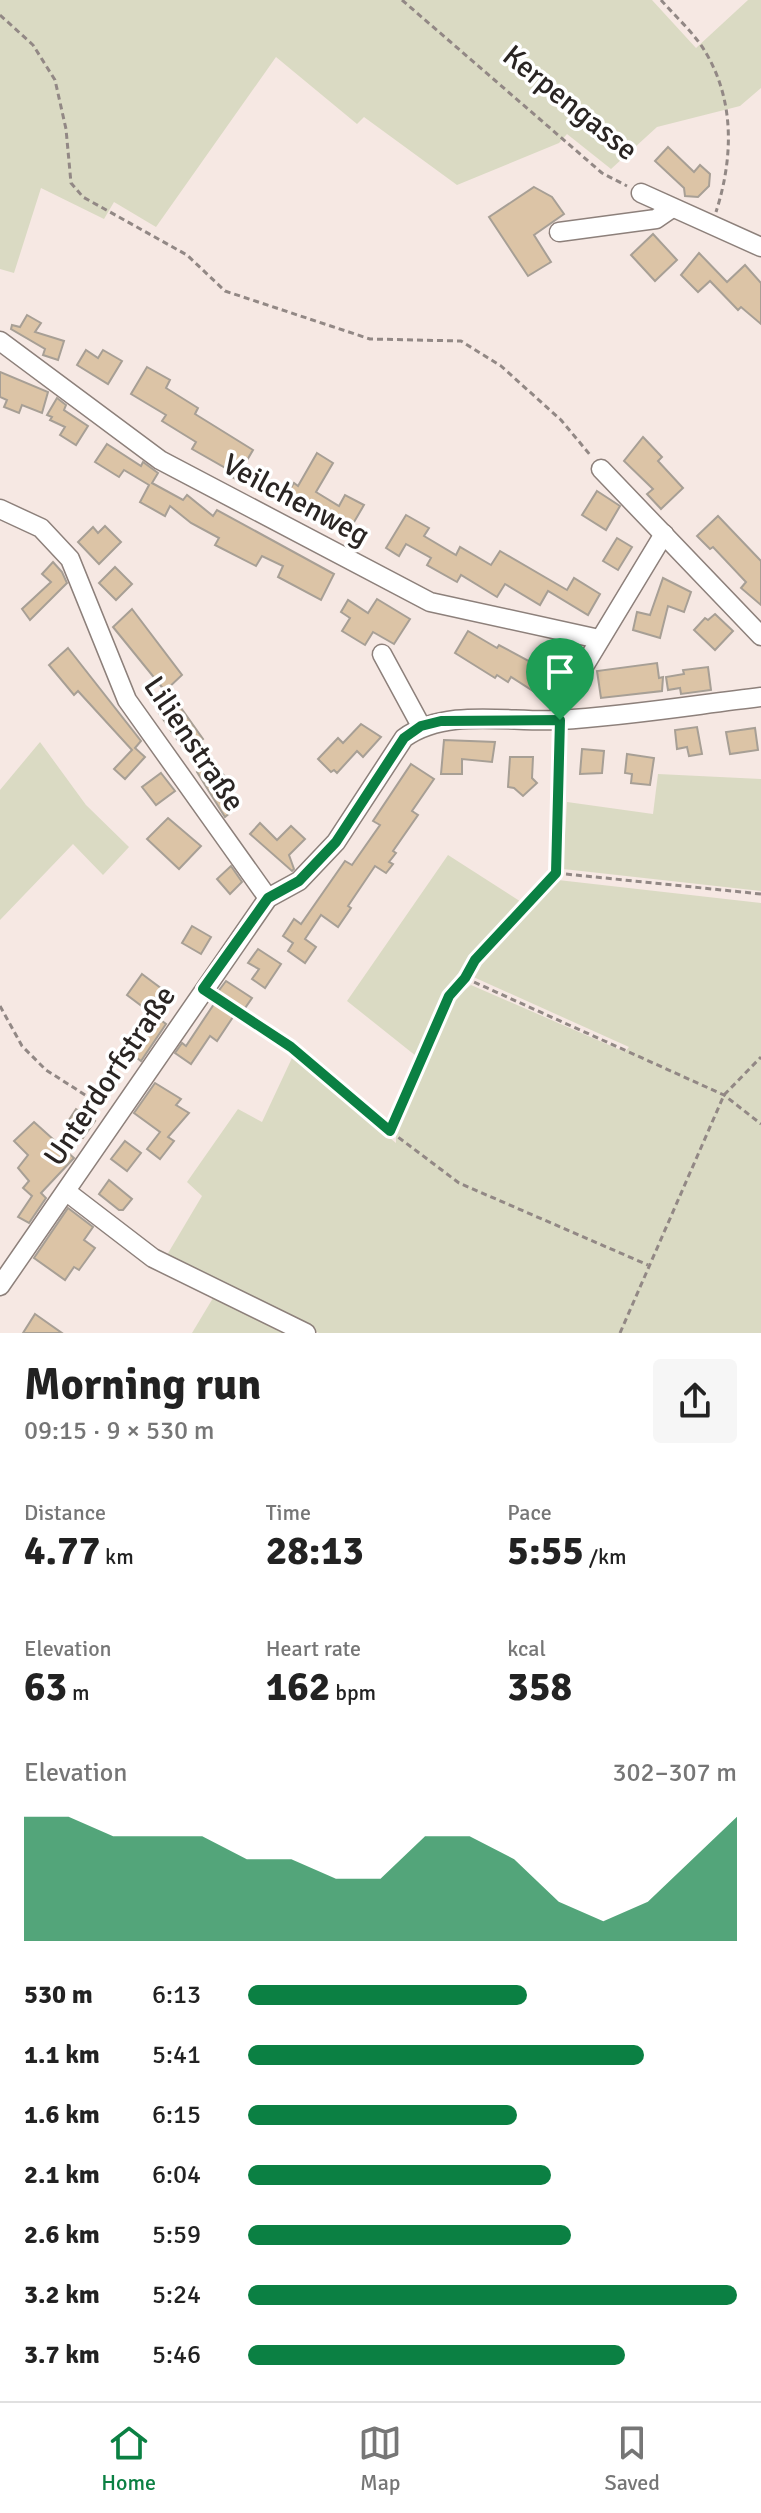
<!DOCTYPE html>
<html lang="en">
<head>
<meta charset="utf-8">
<style>
	body { margin:0; font-family:Signika,sans-serif; background:#f6f6f6; color:#222; height:100vh; display:flex; flex-direction:column; font-size:30px; white-space:nowrap }
	* { box-sizing:border-box; margin:0 }
	p { font-size:26px; color:#767676 }
	.icon { flex:none; width:44px; height:44px; fill:none; stroke:currentColor; stroke-width:2; stroke-linecap:round; stroke-linejoin:round }
	.map { position:relative; height:1333px; overflow:hidden }
	.sheet { display:flex; flex-direction:column; background:#fff; flex:1 }
	.sheet>* { flex:none }
	.pin { position:absolute; display:grid; place-items:center; width:68px; height:68px; color:#fff; margin:-82px -34px; border-radius:50% 50% 50% 0; rotate:-45deg; box-shadow:0 0 8px #0007 }
	.pin .icon { rotate:45deg }
	.round { display:grid; place-items:center; flex:none; width:84px; height:84px; border-radius:8px; background:#f6f6f6 }
	.head { display:flex; align-items:center; justify-content:space-between; height:136px; padding:0 24px }
	h1 { font-size:44px; font-weight:700; line-height:60px }
	.figures { display:grid; grid-template-columns:repeat(3,1fr); gap:12px; height:136px; padding:8px 24px }
	.figures div { display:grid; align-content:center }
	.figures b { font-size:40px; font-weight:700 }
	.figures small { font-size:22px; font-weight:400 }
	.figures p { font-size:22px }
	.chart { height:224px; padding:16px 24px }
	.chart p { display:flex; justify-content:space-between }
	.chart svg { width:100%; height:144px; margin-top:8px; fill:#0b8043; opacity:.7 }
	ul { padding:0 24px; list-style:none; font-size:26px }
	li { display:grid; grid-template-columns:128px 96px 1fr; align-items:center; height:60px }
	li i { height:20px; border-radius:10px; background:#0b8043 }
	.menu { display:flex; justify-content:space-around; align-items:center; height:112px; border-top:2px solid #e0e0e0; background:#fff; font-size:22px; color:#767676 }
	.menu a { display:grid; justify-items:center; gap:4px }
	.menu .on { color:#0b8043 }
	.map>svg:first-child { display:block }
</style>
</head>
<body>
<div class="map">
<svg width="761" height="1333" viewBox="0 0 761 1333">
	<rect width="100%" height="100%" fill="#f6e8e3"/>
	<!-- green -->
	<g fill="#dadac3">
		<polygon points="0,0 652,0 696,48 748,0 761,0 761,88 740,106 657,127 611,169 567,134 559,143 457,185 364,117 357,124 276,57 156,227 114,202 104,219 41,188 14,273 0,269"/>
		<polygon points="40,742 86,805 129,847 103,875 73,844 0,920 0,790"/>
		<polygon points="658,774 761,779 761,891 563,869 567,802 653,814"/>
		<polygon points="448,855 529,907 558,880 761,903 761,1333 319,1333 305,1327 303,1333 192,1333 216,1293 164,1260 202,1196 187,1182 238,1109 262,1122 292,1058 396,1143 396,1129 453,999 471,985 625,1052 629,1047 460,971 443,993 416,1056 347,1001"/>
	</g>
	<!-- building -->
	<g fill="#dcc4a6" stroke="#a79f95" stroke-width="2">
		<polygon points="668,147 694,172 700,165 710,174 709,186 698,197 685,196 684,188 655,161"/>
		<polygon points="534,187 552,197 564,214 534,235 551,262 528,276 489,217"/>
		<polygon points="653,234 677,260 655,281 631,255"/>
		<polygon points="699,253 727,282 745,265 761,283 761,324 741,307 738,310 710,281 698,292 681,275"/>
		<polygon points="27,315 41,323 35,332 64,341 58,360 43,355 45,349 11,329 12,325 20,327"/>
		<polygon points="86,350 98,358 103,350 122,361 108,384 77,365"/>
		<polygon points="147,367 170,380 166,388 198,408 195,414 253,450 243,467 248,470 241,482 225,473 227,469 192,449 196,442 162,421 166,415 131,394"/>
		<polygon points="0,372 48,392 42,413 22,405 19,413 4,407 7,400 0,397"/>
		<polygon points="57,398 66,405 64,410 88,426 76,445 60,435 65,427 50,420 52,417 47,415"/>
		<polygon points="643,437 662,457 658,461 683,488 661,509 647,494 653,489 624,461"/>
		<polygon points="107,444 141,466 143,462 158,473 152,483 183,500 187,495 213,516 217,510 334,574 321,600 278,577 283,566 262,556 256,566 215,545 219,538 191,523 170,506 165,516 140,502 149,485 124,470 119,477 95,462"/>
		<polygon points="317,453 333,463 316,492 339,506 345,495 364,505 347,534 283,500 294,483 298,486"/>
		<polygon points="597,491 620,506 606,530 582,515"/>
		<polygon points="406,515 429,528 424,536 456,555 460,547 491,565 500,551 567,590 574,578 600,594 588,615 548,591 540,605 505,584 497,597 461,575 457,582 427,565 431,558 406,544 399,556 386,548"/>
		<polygon points="718,516 761,561 761,605 741,588 746,582 713,547 710,549 697,536"/>
		<polygon points="105,526 121,542 99,564 78,542 93,527 98,533"/>
		<polygon points="617,538 632,547 618,570 603,561"/>
		<polygon points="53,562 62,572 67,583 30,620 22,609 51,582 42,574"/>
		<polygon points="115,567 132,584 116,600 99,583"/>
		<polygon points="663,578 691,592 684,612 668,606 660,638 633,630 637,612 650,615"/>
		<polygon points="377,599 410,619 394,644 373,632 365,645 342,631 350,618 341,612 348,600 368,613"/>
		<polygon points="132,609 182,675 165,691 113,627"/>
		<polygon points="715,614 733,631 715,650 694,630 705,618 708,620"/>
		<polygon points="468,631 497,648 499,645 534,664 539,656 558,668 541,696 511,677 508,682 497,675 495,678 455,653"/>
		<polygon points="68,648 141,741 135,748 145,757 125,779 114,769 132,750 78,691 74,695 49,665"/>
		<polygon points="657,663 659,678 663,677 662,691 601,698 597,671"/>
		<polygon points="708,667 711,690 681,694 680,688 668,690 666,677 684,674 683,670"/>
		<polygon points="174,698 203,739 185,751 159,713"/>
		<polygon points="361,724 381,737 363,757 357,751 337,773 334,770 331,772 318,759 338,738 343,743"/>
		<polygon points="697,727 702,754 689,756 687,747 677,749 675,730"/>
		<polygon points="755,728 758,750 730,754 726,732"/>
		<polygon points="444,740 495,742 492,762 462,759 462,774 441,774"/>
		<polygon points="582,749 604,751 602,773 580,774"/>
		<polygon points="627,754 654,758 650,785 631,783 632,774 625,773"/>
		<polygon points="510,757 533,757 532,778 537,783 523,796 514,788 508,787"/>
		<polygon points="213,760 225,777 218,783 237,807 225,817 197,772"/>
		<polygon points="411,764 434,779 412,811 418,815 393,851 396,853 389,862 393,864 386,873 375,866 348,906 351,908 338,927 321,915 305,939 316,947 305,963 288,951 293,943 283,936 294,919 301,924 345,861 352,865 380,825 373,821"/>
		<polygon points="161,773 175,791 156,805 142,787"/>
		<polygon points="168,818 201,846 179,869 147,839"/>
		<polygon points="260,823 277,840 291,826 305,839 289,855 294,869 292,871 250,834"/>
		<polygon points="231,866 242,882 230,894 217,879"/>
		<polygon points="192,926 211,937 201,954 182,943"/>
		<polygon points="258,949 281,964 265,988 252,979 259,969 248,963"/>
		<polygon points="142,974 162,989 147,1010 127,995"/>
		<polygon points="226,981 252,998 243,1011 239,1008 217,1041 210,1036 191,1064 175,1053 182,1043 186,1046 220,995 217,993"/>
		<polygon points="150,1012 166,1024 141,1061 129,1052 137,1040 133,1037"/>
		<polygon points="155,1083 181,1099 176,1105 189,1113 168,1137 174,1141 160,1159 147,1149 160,1132 134,1113"/>
		<polygon points="76,1109 95,1121 83,1138 65,1126"/>
		<polygon points="34,1122 74,1158 41,1193 46,1198 29,1223 18,1217 32,1196 23,1188 29,1181 18,1168 28,1155 14,1141"/>
		<polygon points="125,1141 141,1153 127,1171 111,1159"/>
		<polygon points="109,1180 132,1199 123,1210 119,1210 99,1194"/>
		<polygon points="68,1208 93,1227 84,1240 95,1248 79,1270 74,1267 65,1280 34,1258"/>
		<polygon points="35,1314 62,1333 23,1333"/>
	</g>
	<g fill="none" stroke-linecap="round" stroke-linejoin="round">
		<!-- minor casing -->
		<g stroke="#8d807b" stroke-width="21">
			<g id="minor">
				<polyline points="641,193 761,247"/>
				<polyline points="559,232 656,219 672,208"/>
				<polyline points="0,341 160,460 430,602 599,639"/>
				<polyline points="601,469 761,636"/>
				<polyline points="0,509 41,528 70,559 127,700 268,898"/>
				<polyline points="382,654 421,726"/>
				<polyline points="560,720 560,706 664,534"/>
				<polyline points="67,1192 153,1258 306,1333"/>
				<path d="M 0,1286 L 268,898 L 299,881 L 336,842 L 404,738 C 447,707 510,723 560,720 C 627,716 694,705 761,697"/>
			</g>
		</g>
		<!-- path -->
		<g stroke="#928885" stroke-width="3" stroke-dasharray="6 4" stroke-linecap="butt">
			<polyline points="402,0 602,173 627,186"/>
			<path d="M 661,0 C 676,17 695,34 706,53 C 735,102 733,159 716,212"/>
			<polyline points="0,15 33,45 55,80 66,129 71,183 83,197 187,255 225,291 370,339 461,341 501,366 561,420 591,456"/>
			<polyline points="556,872 560,736"/>
			<polyline points="465,978 724,1095 761,1124"/>
			<polyline points="216,998 291,1047 390,1131 459,1183 648,1265"/>
			<polyline points="0,1006 22,1046 46,1070 104,1107"/>
			<polyline points="390,1130 449,996 465,978 475,960 556,873 761,894"/>
			<polyline points="620,1333 724,1095 761,1057"/>
		</g>
		<!-- minor -->
		<use href="#minor" stroke="#fff" stroke-width="18"/>
	</g>
	<g fill="none" stroke-linecap="round" stroke-linejoin="round">
		<!-- route casing -->
		<g stroke="#fff" stroke-width="16">
			<polygon id="route" points="560,720 556,873 475,960 465,978 449,996 390,1131 291,1047 203,989 268,898 299,881 336,842 404,738 421,726 441,721"/>
		</g>
		<!-- route -->
		<use href="#route" stroke="#0b8043" stroke-width="10"/>
	</g>
	<g text-anchor="middle" dominant-baseline="central" stroke-width="7" stroke-linejoin="round" paint-order="stroke">
		<!-- street labels -->
		<g font-size="30" fill="#2a2523" stroke="#fff">
			<text transform="translate(570 103) rotate(39)">Kerpengasse</text>
			<text transform="translate(296 500) rotate(28)">Veilchenweg</text>
			<text transform="translate(194 744) rotate(56)">Lilienstraße</text>
			<text transform="translate(110 1076) rotate(-56)">Unterdorfstraße</text>
		</g>
	</g>
</svg>
<div class="pin" style="left:560px;top:720px;background:#1e9e55"><svg class="icon" aria-label="arrive" viewBox="0 0 24 24"><path d="M6 21V4h12l-3 4 3 4H6"/></svg></div>
</div>
<section class="sheet">
<div class="head"><div><h1>Morning run</h1><p>09:15 · 9 × 530 m</p></div><a class="round"><svg class="icon" aria-label="share" viewBox="0 0 24 24"><path d="M12 15V3M7 8l5-5 5 5M5 13v7h14v-7"/></svg></a></div>
<div class="figures">
<div><p>Distance</p><b>4.77<small> km</small></b></div>
<div><p>Time</p><b>28:13</b></div>
<div><p>Pace</p><b>5:55<small> /km</small></b></div>
</div>
<div class="figures">
<div><p>Elevation</p><b>63<small> m</small></b></div>
<div><p>Heart rate</p><b>162<small> bpm</small></b></div>
<div><p>kcal</p><b>358</b></div>
</div>
<div class="chart"><p><span>Elevation</span>302–307 m</p>
<svg viewBox="0 0 160 44" preserveAspectRatio="none"><path d="M0 44V6L10 6L20 12L30 12L40 12L50 19L60 19L70 25L80 25L90 12L100 12L110 19L120 32L130 38L140 32L150 19L160 6V44z"/></svg>
</div>
<ul>
<li><b>530 m</b>6:13<i style="width:57%"></i></li>
<li><b>1.1 km</b>5:41<i style="width:81%"></i></li>
<li><b>1.6 km</b>6:15<i style="width:55%"></i></li>
<li><b>2.1 km</b>6:04<i style="width:62%"></i></li>
<li><b>2.6 km</b>5:59<i style="width:66%"></i></li>
<li><b>3.2 km</b>5:24<i style="width:100%"></i></li>
<li><b>3.7 km</b>5:46<i style="width:77%"></i></li>
</ul>
</section>
<nav class="menu">
<a class="on"><svg class="icon" aria-label="home" viewBox="0 0 24 24"><path d="M3 11l9-7 9 7M6 9v11h12V9"/></svg>Home</a>
<a><svg class="icon" aria-label="map" viewBox="0 0 24 24"><path d="M3 6l6-2 6 2 6-2v14l-6 2-6-2-6 2zM9 4v14M15 6v14"/></svg>Map</a>
<a><svg class="icon" aria-label="saved" viewBox="0 0 24 24"><path d="M7 4h10v16l-5-4-5 4z"/></svg>Saved</a>
</nav>
</body>
</html>
